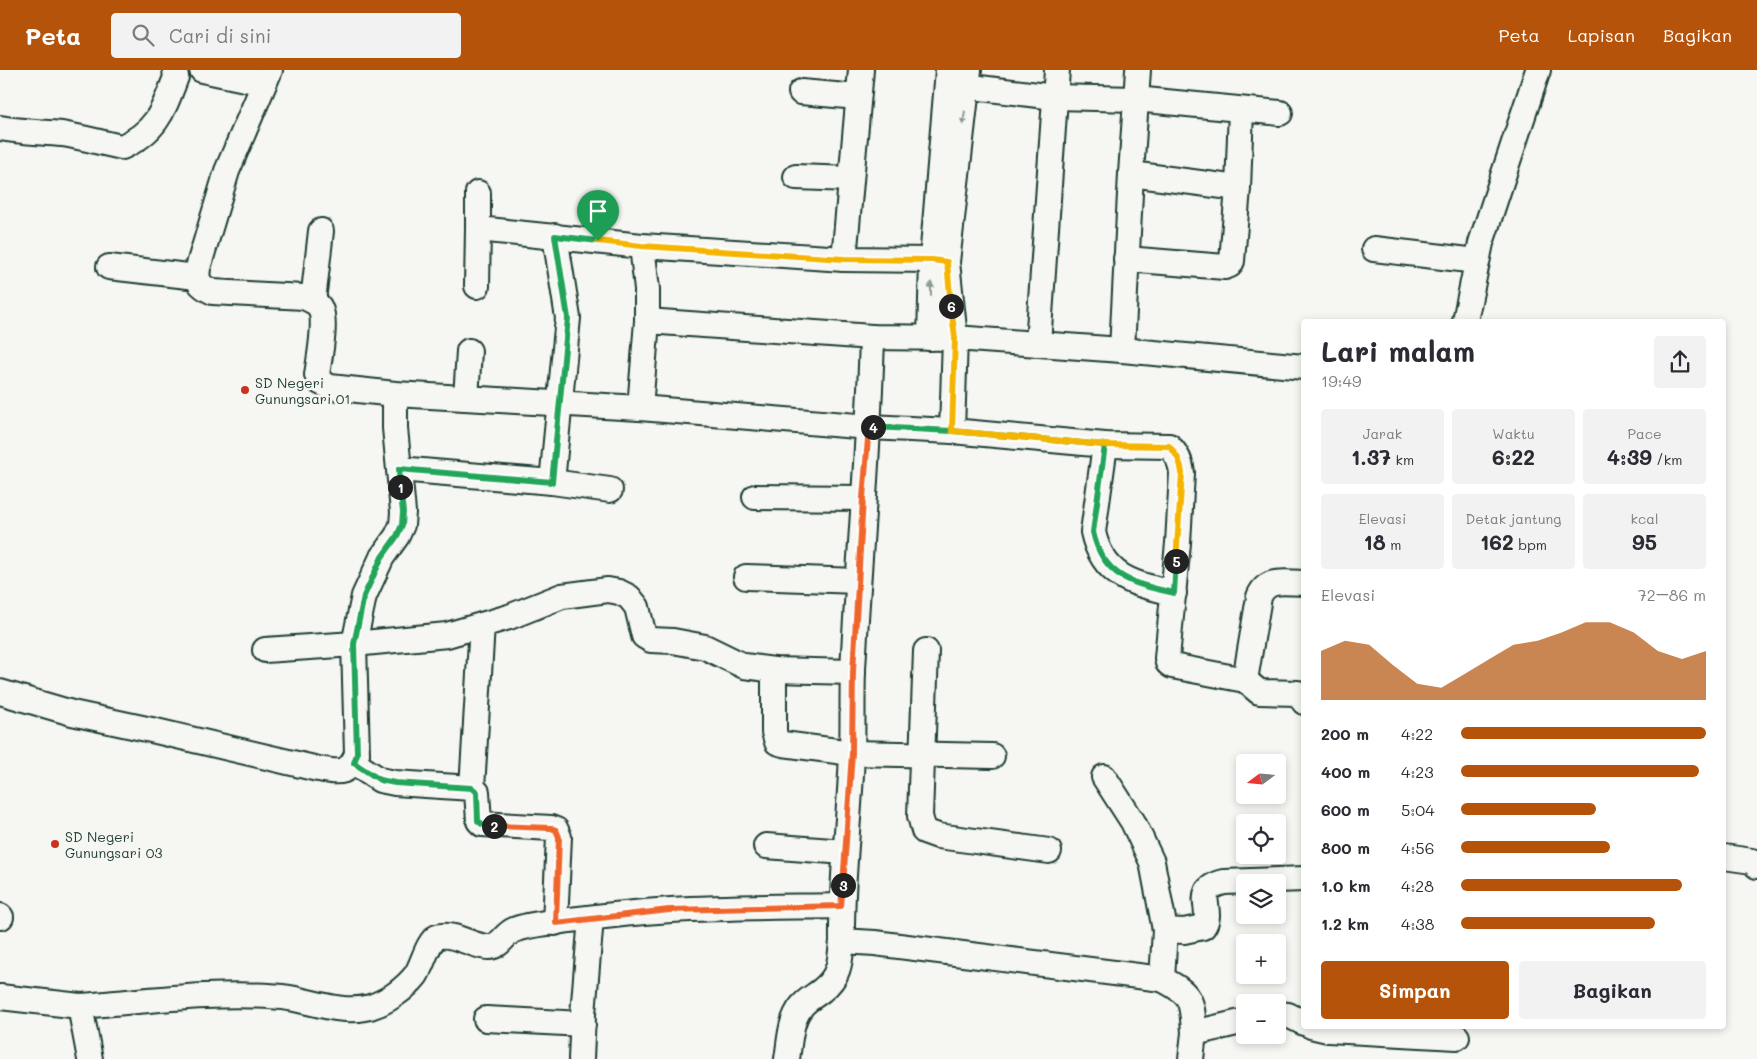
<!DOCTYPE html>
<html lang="id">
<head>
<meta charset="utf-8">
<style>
	body { margin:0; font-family:Mali,sans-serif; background:#f2f2f3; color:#2b2b33; height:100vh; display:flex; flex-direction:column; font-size:19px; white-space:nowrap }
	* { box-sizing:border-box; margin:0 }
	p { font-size:16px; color:#7c7c81 }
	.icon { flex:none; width:28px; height:28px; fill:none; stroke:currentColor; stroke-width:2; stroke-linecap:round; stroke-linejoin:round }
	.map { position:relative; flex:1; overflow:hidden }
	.details { position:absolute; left:1301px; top:249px; width:425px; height:710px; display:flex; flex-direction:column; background:#fff; border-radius:5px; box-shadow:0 2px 8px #0003 }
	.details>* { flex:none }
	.needle { width:32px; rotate:254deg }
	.tools { position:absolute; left:1236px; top:684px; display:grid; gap:10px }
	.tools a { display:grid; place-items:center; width:50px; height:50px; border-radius:5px; background:#fff; box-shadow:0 2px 8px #0003; font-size:25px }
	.pin { position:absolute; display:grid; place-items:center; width:42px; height:42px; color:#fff; margin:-51px -21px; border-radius:50% 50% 50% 0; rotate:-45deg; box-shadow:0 0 5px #0007 }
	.pin .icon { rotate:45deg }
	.km { position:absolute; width:25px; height:25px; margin:-12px; border-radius:50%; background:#222; color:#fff; font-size:14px; line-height:25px; text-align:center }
	.round { display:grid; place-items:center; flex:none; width:52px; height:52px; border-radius:5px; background:#f2f2f3 }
	.head { display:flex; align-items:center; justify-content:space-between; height:85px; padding:0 20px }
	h1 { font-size:28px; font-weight:700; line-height:38px }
	.stats { display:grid; grid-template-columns:repeat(3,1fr); gap:8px; height:85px; padding:5px 20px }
	.stats div { display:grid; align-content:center; border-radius:5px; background:#f2f2f3; text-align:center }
	.stats b { font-size:21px; font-weight:700 }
	.stats small { font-size:14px; font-weight:400 }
	.stats p { font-size:14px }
	.chart { height:140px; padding:10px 20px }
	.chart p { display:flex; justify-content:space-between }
	.chart svg { width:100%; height:90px; margin-top:5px; fill:#b45309; opacity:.7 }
	.primary-button { display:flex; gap:10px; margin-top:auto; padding:10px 20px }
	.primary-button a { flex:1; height:58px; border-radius:5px; background:#b45309; color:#fff; font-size:20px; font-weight:700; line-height:58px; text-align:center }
	.primary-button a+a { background:#f2f2f3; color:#2b2b33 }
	ul { padding:0 20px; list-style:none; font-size:16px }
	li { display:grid; grid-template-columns:80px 60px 1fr; align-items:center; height:38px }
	li i { height:12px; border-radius:6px; background:#b45309 }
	header { display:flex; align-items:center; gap:30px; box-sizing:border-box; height:70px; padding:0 25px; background:#b45309; color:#fff }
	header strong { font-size:24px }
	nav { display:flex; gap:28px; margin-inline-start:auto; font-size:18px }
	.search { width:350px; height:45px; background:#f2f2f3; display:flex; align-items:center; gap:12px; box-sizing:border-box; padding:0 18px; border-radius:5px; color:#7c7c81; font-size:19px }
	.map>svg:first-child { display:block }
</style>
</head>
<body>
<header>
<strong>Peta</strong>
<div class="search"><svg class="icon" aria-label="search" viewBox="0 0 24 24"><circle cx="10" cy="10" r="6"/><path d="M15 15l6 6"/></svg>Cari di sini</div>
<nav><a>Peta</a><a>Lapisan</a><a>Bagikan</a></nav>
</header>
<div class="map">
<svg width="1757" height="989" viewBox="0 0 1757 989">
	<rect width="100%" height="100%" fill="#f6f6f2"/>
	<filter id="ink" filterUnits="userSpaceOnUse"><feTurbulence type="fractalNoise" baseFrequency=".02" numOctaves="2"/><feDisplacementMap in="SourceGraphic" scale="10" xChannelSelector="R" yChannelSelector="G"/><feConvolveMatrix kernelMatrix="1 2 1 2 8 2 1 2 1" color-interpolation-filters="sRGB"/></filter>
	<g filter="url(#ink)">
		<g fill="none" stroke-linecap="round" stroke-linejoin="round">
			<!-- minor casing -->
			<g stroke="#1f3d34" stroke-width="28">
				<g id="minor">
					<polyline points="202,0 264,13"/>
					<path d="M 270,0 L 227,101 L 198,198 C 196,212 200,216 213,222 L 304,227 C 310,230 317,232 320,238 C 327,252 319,289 317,305 L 320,312 L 330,317 L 395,324 L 640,338 L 869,357 L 952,361 L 1105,375 L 1169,376 C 1177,384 1181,392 1182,403 L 1178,473 L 1167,588 L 1168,593 L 1172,596 L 1245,610 L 1259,622 L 1298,623 L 1304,632"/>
					<polyline points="947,14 1055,27 1135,29 1280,43"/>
					<polyline points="801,22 858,27"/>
					<path d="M 0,58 C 21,62 41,62 62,64 C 82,67 102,73 122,77 C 157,61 163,41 176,7 L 175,0"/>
					<polyline points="1131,104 1238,118"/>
					<polyline points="796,107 851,109"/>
					<polyline points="478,123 478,159 642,176 844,189 932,190 947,192"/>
					<polyline points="1374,179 1477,191"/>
					<polyline points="844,189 861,0"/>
					<polyline points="1126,189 1225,197 1230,195 1232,191 1238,118 1241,40"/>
					<polyline points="109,197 197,207"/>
					<polyline points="477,216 478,159"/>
					<polyline points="313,231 321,161"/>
					<polyline points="647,251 872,267 955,268 1122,280 1304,297"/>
					<polyline points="1465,251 1481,173 1538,0"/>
					<path d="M 872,267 C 869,378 859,489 853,599 C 852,627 853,655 852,682 C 850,745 841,808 842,871 L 875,873 L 1162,909 C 1193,925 1192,930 1194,963 L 1245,951"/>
					<polyline points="930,268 932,190 948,0"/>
					<polyline points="1038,274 1057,0"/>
					<polyline points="1122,280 1131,104 1138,0"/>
					<polyline points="466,328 469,281"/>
					<polyline points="640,338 647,251 647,219 642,176"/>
					<polyline points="952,361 955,268 947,192 969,0"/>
					<path d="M 1105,375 L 1093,462 C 1103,508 1134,514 1174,523"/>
					<polyline points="399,399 552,412 568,248 555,166"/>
					<polyline points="552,412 610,420"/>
					<polyline points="755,427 863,428"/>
					<polyline points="746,507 858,511"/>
					<polyline points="265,580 354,574 447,565 509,547 562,526 608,520 619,522 629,527 637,537 644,566 651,570 673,571 705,577 744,596 774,600 853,602"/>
					<polyline points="926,581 920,746 924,761 938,766 1049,781"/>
					<polyline points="774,600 774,662 777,672 783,674 852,683 992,686"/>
					<path d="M 1245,610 L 1259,527 C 1267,507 1285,513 1304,513"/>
					<path d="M 0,622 L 72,643 L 156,661 L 318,699 C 338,702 348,706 357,684 L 354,574 L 364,526 L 382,487 L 397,466 L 402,455 L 403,442 L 395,358 L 395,324"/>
					<polyline points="354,693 380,710 395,713 472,718 477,722 479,751 482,754 551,758 556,760 559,767 555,853"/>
					<polyline points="1104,707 1133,752 1152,792 1165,860"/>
					<polyline points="472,718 482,555"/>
					<polyline points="766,776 845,782"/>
					<polyline points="1724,787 1752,791 1757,796"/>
					<polyline points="0,846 1,847"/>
					<path d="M 1162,909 L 1165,860 L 1184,861 L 1203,857 C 1216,840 1190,820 1224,812 L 1304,809"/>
					<polyline points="0,927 80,936 90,989"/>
					<path d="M 80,936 C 147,931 215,921 282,927 C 311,930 340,945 370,937 C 387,932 405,919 416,905 C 422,896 428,871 437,867 C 451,861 474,877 488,877 C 500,878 504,864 514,860 C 531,853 552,853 570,850 C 603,846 638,842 671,840 C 728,837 784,837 841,836"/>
					<polyline points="1278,944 1288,945 1304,953"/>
					<polyline points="486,949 583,954"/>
					<polyline points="1311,956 1328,960 1457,967"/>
					<polyline points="581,989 583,944 591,848"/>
					<path d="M 787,989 C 790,971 790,951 801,937 C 807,929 815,926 822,920 C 840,906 840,892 842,871"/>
					<polyline points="1191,989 1194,963"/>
				</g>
			</g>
			<!-- minor -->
			<use href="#minor" stroke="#f6f6f2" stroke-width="24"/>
		</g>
		<!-- one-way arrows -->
		<defs><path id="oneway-solid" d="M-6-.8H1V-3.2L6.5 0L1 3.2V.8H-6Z" transform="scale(1.25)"/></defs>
		<g fill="#8a9a93">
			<use href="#oneway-solid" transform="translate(964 48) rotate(97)"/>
			<use href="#oneway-solid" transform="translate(931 219) rotate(-89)"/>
		</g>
	</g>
	<g fill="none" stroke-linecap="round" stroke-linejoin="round" filter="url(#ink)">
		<!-- split-1 casing -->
		<g stroke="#fff" stroke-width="10">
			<polyline id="split-1" points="400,417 399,399 552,412 568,248 555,166 598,171"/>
		</g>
		<!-- split-2 casing -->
		<g stroke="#fff" stroke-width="10">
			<polyline id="split-2" points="400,417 403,442 402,455 397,466 382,487 364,526 354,574 357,684 354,693 380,710 395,713 472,718 477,722 478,751 482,754 494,756"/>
		</g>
		<!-- split-3 casing -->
		<g stroke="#fff" stroke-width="10">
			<polyline id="split-3" points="494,756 551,758 556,760 559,767 556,853 669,840 841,836 843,815"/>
		</g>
		<!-- split-4 casing -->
		<g stroke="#fff" stroke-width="10">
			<polyline id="split-4" points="843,815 852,683 853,602 863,428 869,357 873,357"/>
		</g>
		<!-- split-5 casing -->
		<g stroke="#fff" stroke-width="10">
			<path id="split-5" d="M 873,357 L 952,361 L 1105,375 L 1093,462 C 1103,508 1134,514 1174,523 L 1176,491"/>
		</g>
		<!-- split-6 casing -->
		<g stroke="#fff" stroke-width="10">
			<path id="split-6" d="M 951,236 L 955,268 L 952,361 L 1105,375 L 1169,376 C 1177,384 1181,392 1182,403 L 1176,491"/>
		</g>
		<!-- split-7 casing -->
		<g stroke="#fff" stroke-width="10">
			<polyline id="split-7" points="598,171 642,176 844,189 932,190 947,192 951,236"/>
		</g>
		<!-- split-1 -->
		<use href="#split-1" stroke="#22a559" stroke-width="6"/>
		<!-- split-2 -->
		<use href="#split-2" stroke="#22a559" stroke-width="6"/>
		<!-- split-3 -->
		<use href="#split-3" stroke="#f0652b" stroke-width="6"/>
		<!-- split-4 -->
		<use href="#split-4" stroke="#f0652b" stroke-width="6"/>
		<!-- split-5 -->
		<use href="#split-5" stroke="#22a559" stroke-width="6"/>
		<!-- split-6 -->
		<use href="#split-6" stroke="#f5b400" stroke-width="6"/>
		<!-- split-7 -->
		<use href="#split-7" stroke="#f5b400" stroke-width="6"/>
	</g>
	<!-- markers -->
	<g fill="#c8321e" stroke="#f6f6f2" stroke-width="2">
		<circle cx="245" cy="320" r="5"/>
		<circle cx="55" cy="774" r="5"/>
	</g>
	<g text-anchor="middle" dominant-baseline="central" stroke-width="5" stroke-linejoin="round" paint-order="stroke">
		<!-- poi labels -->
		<g font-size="14" fill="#1f3d34" stroke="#f6f6f2" text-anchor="start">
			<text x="255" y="312">SD Negeri<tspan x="255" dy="16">Gunungsari 01</tspan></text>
			<text x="65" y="766">SD Negeri<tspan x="65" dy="16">Gunungsari 03</tspan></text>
		</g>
	</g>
</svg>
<div class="tools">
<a><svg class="needle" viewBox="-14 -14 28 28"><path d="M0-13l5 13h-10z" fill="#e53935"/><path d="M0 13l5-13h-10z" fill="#7c7c81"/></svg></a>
<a><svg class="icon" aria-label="locate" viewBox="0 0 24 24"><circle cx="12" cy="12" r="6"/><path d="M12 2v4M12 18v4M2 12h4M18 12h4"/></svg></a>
<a><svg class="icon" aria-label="layers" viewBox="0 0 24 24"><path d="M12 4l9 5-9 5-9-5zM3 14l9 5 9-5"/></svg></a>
<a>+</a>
<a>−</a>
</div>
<div class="pin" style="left:598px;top:171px;background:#1e9e55"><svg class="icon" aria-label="arrive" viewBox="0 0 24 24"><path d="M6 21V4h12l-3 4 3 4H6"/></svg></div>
<b class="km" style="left:400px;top:417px">1</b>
<b class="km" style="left:494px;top:756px">2</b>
<b class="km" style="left:843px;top:815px">3</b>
<b class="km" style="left:873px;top:357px">4</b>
<b class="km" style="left:1176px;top:491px">5</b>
<b class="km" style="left:951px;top:236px">6</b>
<section class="details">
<div class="head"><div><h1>Lari malam</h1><p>19:49</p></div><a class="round"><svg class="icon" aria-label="share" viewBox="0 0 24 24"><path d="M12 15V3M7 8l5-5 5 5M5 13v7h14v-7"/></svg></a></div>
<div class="stats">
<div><p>Jarak</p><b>1.37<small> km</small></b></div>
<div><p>Waktu</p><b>6:22</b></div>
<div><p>Pace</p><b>4:39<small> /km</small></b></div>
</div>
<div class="stats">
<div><p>Elevasi</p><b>18<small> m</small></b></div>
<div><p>Detak jantung</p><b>162<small> bpm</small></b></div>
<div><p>kcal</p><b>95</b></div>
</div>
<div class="chart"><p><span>Elevasi</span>72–86 m</p>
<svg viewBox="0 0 160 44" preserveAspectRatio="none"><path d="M0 44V20L10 15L20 17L30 27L40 36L50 38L60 31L70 24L80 17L90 15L100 11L110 6L120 6L130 11L140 20L150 24L160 20V44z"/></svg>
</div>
<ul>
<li><b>200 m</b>4:22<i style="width:100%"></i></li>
<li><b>400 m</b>4:23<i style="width:97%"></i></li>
<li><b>600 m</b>5:04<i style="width:55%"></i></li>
<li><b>800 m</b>4:56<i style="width:61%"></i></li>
<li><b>1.0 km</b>4:28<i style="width:90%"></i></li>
<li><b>1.2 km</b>4:38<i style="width:79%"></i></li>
</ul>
<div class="primary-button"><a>Simpan</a><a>Bagikan</a></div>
</section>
</div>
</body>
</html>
